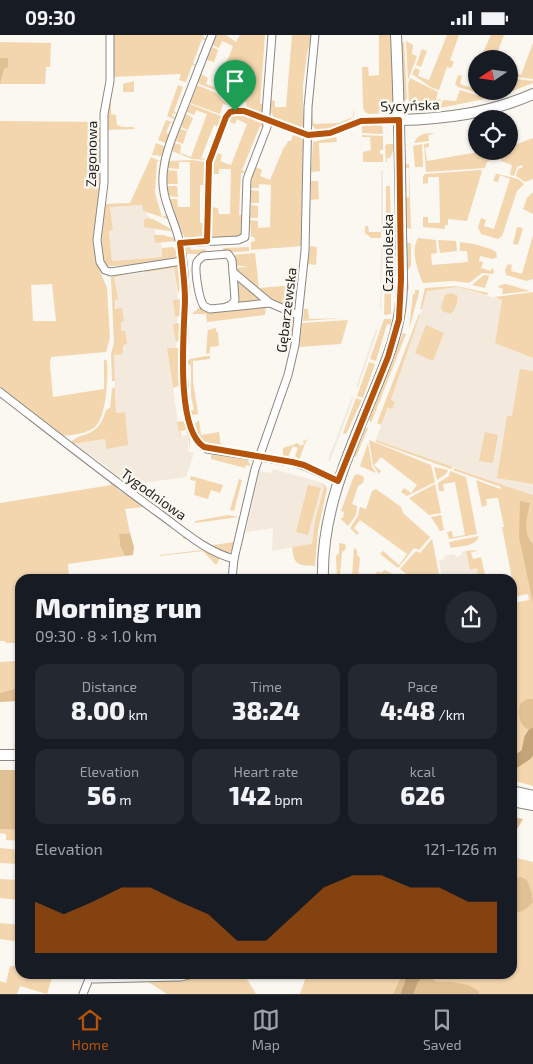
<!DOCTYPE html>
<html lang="en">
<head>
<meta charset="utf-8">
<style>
	body { margin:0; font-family:"Exo 2",sans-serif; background:#242831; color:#f1f3f6; height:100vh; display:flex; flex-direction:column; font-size:19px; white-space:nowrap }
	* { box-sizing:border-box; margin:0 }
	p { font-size:16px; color:#9ea1a6 }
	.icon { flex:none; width:28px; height:28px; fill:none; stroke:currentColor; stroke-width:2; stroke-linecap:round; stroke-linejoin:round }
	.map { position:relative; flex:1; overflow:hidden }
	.side { position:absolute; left:15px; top:539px; width:502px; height:405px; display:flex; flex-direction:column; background:#171b24; border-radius:15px; box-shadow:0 1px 4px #0004 }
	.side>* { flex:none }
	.needle { width:32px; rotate:257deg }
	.tools { position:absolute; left:468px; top:15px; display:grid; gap:10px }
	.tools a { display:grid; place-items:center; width:50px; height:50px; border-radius:50%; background:#171b24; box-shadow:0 1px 4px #0004; font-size:25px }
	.pin { position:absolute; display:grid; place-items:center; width:42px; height:42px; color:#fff; margin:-51px -21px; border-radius:50% 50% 50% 0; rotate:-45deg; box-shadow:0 0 5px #0007 }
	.pin .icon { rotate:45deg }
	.round { display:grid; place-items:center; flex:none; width:52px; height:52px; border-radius:26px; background:#242831 }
	.summary { display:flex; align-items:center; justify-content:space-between; height:85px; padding:0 20px }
	h1 { font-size:28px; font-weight:800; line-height:38px }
	.figures { display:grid; grid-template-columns:repeat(3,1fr); gap:8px; height:85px; padding:5px 20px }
	.figures div { display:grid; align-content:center; border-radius:12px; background:#242831; text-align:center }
	.figures b { font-size:25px; font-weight:800 }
	.figures small { font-size:14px; font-weight:400 }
	.figures p { font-size:14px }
	.chart { height:140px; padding:10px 20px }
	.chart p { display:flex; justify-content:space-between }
	.chart svg { width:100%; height:90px; margin-top:5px; fill:#b45309; opacity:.7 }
	.status { display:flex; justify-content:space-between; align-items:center; height:35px; padding:0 25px; background:#171b24; direction:ltr }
	.status svg { height:14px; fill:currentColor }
	.menu { display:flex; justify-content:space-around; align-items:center; height:70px; border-top:1px solid #363941; background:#171b24; font-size:14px; color:#9ea1a6 }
	.menu a { display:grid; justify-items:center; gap:2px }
	.menu .selected { color:#b45309 }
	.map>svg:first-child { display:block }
</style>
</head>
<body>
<div class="status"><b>09:30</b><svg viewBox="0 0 49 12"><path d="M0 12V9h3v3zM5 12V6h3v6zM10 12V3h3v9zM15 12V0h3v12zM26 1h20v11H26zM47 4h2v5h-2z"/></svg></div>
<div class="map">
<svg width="533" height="959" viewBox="0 0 533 959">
	<rect width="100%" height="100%" fill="#fbf7f1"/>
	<!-- built -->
	<g fill="#f3eadd">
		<rect x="381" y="135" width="2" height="62"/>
		<polygon points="142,170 155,194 155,200 160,200 163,222 112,226 109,195 113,195 110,172"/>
		<polygon points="381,213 383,213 381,275 380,274"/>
		<polygon points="174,233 178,264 176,313 167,313 180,401 189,400 188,416 194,418 186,442 133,449 132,445 123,447 110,438 107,431 72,409 105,404 106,414 125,377 116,378 114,320 118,319 114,242"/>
		<polygon points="458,252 502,265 495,308 533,323 533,460 376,405 388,372 395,367 391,366 422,274 427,256"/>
		<polygon points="376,294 378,294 358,352 356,352"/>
		<polygon points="352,362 354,362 330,426 328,425"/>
		<polygon points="273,434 316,446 324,450 315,486 312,509 272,516 273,493 246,497 259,436 271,438"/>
		<polygon points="466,516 470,534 477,533 479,544 442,544 439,526 445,524 444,521 454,519 457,522 461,520 462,517"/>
	</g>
	<!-- green -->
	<g fill="#f3d6ae" fill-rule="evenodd">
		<polygon points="112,0 204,0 203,2 207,4 207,6 202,4 193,28 197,31 197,32 192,30 186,47 179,45 181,39 113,42"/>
		<polygon points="216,0 226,0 236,7 240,0 265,0 260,68 264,71 263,79 245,74 247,68 233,63 231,68 217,56 197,48 201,39 208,43 206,49 217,53 233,11 222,6 219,13 212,10"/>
		<polygon points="292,0 312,0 307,19 303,50 303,75 305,90 299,93 274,83 271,77 271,65 275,66 275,72 286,72"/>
		<polygon points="379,0 391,0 394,68 392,74 388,78 369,79 365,77 363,72 362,32 368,32 369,41 379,40"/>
		<polygon points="447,0 459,0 450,25 454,27 451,33 447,32 439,55 432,53 412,39 415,33 420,35 418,41 429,45"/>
		<polygon points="491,0 504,0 495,24 480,24"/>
		<polygon points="404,6 407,64 403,66 400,11"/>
		<polygon points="406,6 413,10 412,19 417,21 408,45"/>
		<polygon points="0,7 51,8 50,32 46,32 45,49 0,49"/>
		<polygon points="533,8 533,44 509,41 509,30 512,31 510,36 521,40"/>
		<polygon points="212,12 217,14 218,16 214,27 207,25"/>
		<polygon points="422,14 427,16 421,32 416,30"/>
		<polygon points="476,35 476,56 488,56 484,60 458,52 455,49 458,40 462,41 460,49 470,52"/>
		<polygon points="410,43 438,57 436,64 441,65 438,73 414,74 409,70 408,49"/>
		<polygon points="509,43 533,46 533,48 495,63 485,64 485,61 491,56 509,56"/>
		<polygon points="134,46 134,57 123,57 123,49"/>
		<polygon points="178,50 183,52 174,76 178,80 173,78 172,81 177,83 176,85 167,81"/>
		<polygon points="197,50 216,58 228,70 223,69 220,79 190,68"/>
		<polygon points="111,54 111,79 116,80 117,90 122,92 133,92 135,94 106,95"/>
		<polygon points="460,55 483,62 484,64 440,73 443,65 456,66"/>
		<path d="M 312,61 L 313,88 L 315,89 L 339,88 L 353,82 L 354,71 L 354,81 C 345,92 329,96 316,95 L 312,90 Z"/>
		<polygon points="190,69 223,82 219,92 214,90 201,123 206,125 192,124 172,116 175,108 181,110 180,118 191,122 207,79 196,75 194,80 187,77"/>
		<polygon points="186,79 193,83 188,95 181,92"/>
		<polygon points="245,80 264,90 263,92 260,91 242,135 246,138 241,138 239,180 244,180 244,197 240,201 213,203 211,199 211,172 218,173 219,179 230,179 231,134 219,134 219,139 212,139 212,128 216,117 222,120 220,126 231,130 247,89 237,84 235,89 228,86 231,82"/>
		<polygon points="166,85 175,88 170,88 166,98 171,99 166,108 158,105"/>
		<path d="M 0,86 L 99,87 L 101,98 L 101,149 L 94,200 L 97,229 L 107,253 L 110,303 L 106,317 L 51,322 L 50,329 L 53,362 L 104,354 L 104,324 L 107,326 C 108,341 107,378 96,391 C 88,399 72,400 62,401 L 0,354 ZM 52,249 L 56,286 L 33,286 L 31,250 Z"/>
		<polygon points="364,89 382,89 383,99 362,98 362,90"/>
		<polygon points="180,94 187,96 183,109 176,106"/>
		<path d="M 435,98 L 428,100 L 429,106 L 414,108 C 418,98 427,98 435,98 Z"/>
		<polygon points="293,100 301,103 303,107 301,211 251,215 251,207 255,206 254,202 251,202 250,185 258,186 258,193 270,192 271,150 259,149 259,153 251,153 252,142 256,132 262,135 260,141 270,145 284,112 285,112 288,106 291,106"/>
		<polygon points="362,100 383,101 383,115 380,115 380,119 383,119 383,127 363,127 363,117 371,115 370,102 362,102"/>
		<polygon points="336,102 337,107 319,108 320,136 311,137 313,107"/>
		<polygon points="533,103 533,144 525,147 516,141 518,134 523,132 522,130 517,132 514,141 510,140 512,130 501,126 498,116 509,116 509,112"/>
		<polygon points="156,108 166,112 162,121 152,120"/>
		<polygon points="429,108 429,112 425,113 427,126 484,116 491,116 493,123 487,127 485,133 426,137 424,109"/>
		<polygon points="387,109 396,109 390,123 387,123 387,127 386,127 385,111"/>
		<polygon points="404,109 408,109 405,110 406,129 409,129 411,194 407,193 405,190 404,163 409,162 409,133 404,133"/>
		<polygon points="422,109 423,132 415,132 413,111"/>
		<path d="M 151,122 L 162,127 L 157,126 L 155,158 L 162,182 L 167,180 L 168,184 L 143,176 L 142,170 L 110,172 L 113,195 L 109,196 L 112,226 L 162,222 L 162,213 L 173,212 L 177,216 L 177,222 L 136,230 L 108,231 C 96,219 102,185 104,169 L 130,168 Z"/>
		<polygon points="192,125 206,127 205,150 200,150 200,188 205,188 205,201 201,203 185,204 168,164 177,164 178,172 190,172 190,127 179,127 179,134 167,133 169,126"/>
		<polygon points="167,135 177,136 178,149 166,149"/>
		<polygon points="481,135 482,136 467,186 448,184 448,190 445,190 445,194 423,192 423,182 428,182 428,188 440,188 439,142 428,142 428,148 423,149 423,141 425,139"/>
		<polygon points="496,139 498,139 518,144 524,149 517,156 502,201 498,204 481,199 478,192 481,183 486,185 484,191 494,194 510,144 500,140 498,147 493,146"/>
		<polygon points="311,146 318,146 319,164 311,165"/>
		<polygon points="166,151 177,151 178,162 168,161"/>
		<polygon points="386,151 390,151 391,203 386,204"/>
		<polygon points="251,155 259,156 259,168 251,168"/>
		<polygon points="533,157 533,179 523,174 527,163"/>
		<polygon points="251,170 258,171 258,183 250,183"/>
		<polygon points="147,183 153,184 173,195 169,196 144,192 144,185"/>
		<polygon points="365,191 368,191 369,197 381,197 381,203 371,203 365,198"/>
		<polygon points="517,192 523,193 518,210 513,209"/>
		<polygon points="154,200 163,200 176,204 176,206 155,208"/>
		<polygon points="533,200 533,244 527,246 506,240 505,235 508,229 512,230 511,236 522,239"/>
		<path d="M 418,203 L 436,205 L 437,218 L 431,219 L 432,230 L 468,227 L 467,216 L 460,216 L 460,207 L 474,209 L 491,214 L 496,217 L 497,222 L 493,224 L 480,221 L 479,226 L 483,227 L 481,233 L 491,236 L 492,232 L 494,236 L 493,239 L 482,238 L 469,248 L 453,246 L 423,248 C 418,237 410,215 418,203 Z"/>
		<polygon points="438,205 456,206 457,216 440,218"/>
		<polygon points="386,207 391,208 391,241 390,241 390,247 391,247 391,279 384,280"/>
		<polygon points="405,208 411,208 411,231 407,236 409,253 406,260"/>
		<polygon points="186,210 190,210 191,215 206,214 207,219 184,219 184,212"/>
		<polygon points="310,211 317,212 316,230 308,229"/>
		<polygon points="249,212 249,216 224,218 223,213"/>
		<polygon points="255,218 259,253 297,250 295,270 282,272 270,266 235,237 235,233 245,232 245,231 235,231 232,220"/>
		<path d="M 176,230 C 182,236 184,252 178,258 L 174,233 L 146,237 L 144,236 Z"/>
		<polygon points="135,238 114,242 118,264 115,265 115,274 122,273 124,286 121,287 121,296 125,296 127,309 123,310 123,319 114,320 115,346 112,346 111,319 114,308 111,243 113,241"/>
		<polygon points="484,240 492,241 489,241 485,253 472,250"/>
		<polygon points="236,243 266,267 235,268"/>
		<polygon points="506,249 530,256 502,259 503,254 498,252 500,250"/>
		<polygon points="456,251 488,258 487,260 458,252 427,256 422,274 420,274 425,253"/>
		<polygon points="415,255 419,255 419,258 409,294 413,259 415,259"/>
		<polygon points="533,257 533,323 495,308 502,265 494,262"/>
		<path d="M 451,258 L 457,260 C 459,265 455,275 451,279 L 442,276 L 441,272 L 445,260 Z"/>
		<polygon points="178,264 181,266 180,281 175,282 173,265"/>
		<polygon points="201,271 266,271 265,280 207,287 206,279 192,279"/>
		<polygon points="304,274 308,274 309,284 344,283 303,286"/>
		<polygon points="285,278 294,280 291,299 283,295"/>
		<polygon points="419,279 420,280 391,365 395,367 392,374 388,372 381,390 377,388"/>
		<polygon points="384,284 391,284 391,290 387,289 376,326 370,324"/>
		<polygon points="348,285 341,309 299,312 302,288"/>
		<polygon points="179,288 181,291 181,305 176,307 173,289"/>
		<polygon points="426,290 444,298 433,326 415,318"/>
		<polygon points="208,291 208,295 216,293 216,297 218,297 219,311 210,312 210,318 206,319"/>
		<polygon points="403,298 406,299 371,388 368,382"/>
		<polygon points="167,313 178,313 181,317 181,350 173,353"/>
		<polygon points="206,321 210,321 210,324 193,326 193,346 198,379 192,380 189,376 194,375 191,361 191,331 186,327 190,324"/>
		<polygon points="369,327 375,329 363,363 357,361"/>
		<polygon points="520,334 533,336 533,449 497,443 507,381 512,381"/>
		<path d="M 115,352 L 116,378 L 125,377 L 128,410 L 106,414 L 105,404 L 72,409 L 72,406 C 76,402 81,401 87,399 C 98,395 103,386 106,375 L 110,373 L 112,354 Z"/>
		<polygon points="356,363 362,365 346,399 343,398"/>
		<path d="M 199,385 L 201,400 L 219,397 L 221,411 L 223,412 C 205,409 200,408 195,389 Z"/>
		<path d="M 185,386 C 192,396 190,405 189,416 L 189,400 L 187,400 L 186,395 L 180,396 L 181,401 L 180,402 L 177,387 Z"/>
		<polygon points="365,393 368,393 356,422 352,421 362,395"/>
		<polygon points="485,397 498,400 493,428 479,426"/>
		<polygon points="310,404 306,406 299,425 295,421 298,413 293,411 288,422 283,422 283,413 298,408 300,411 304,409 303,406"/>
		<polygon points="369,405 431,430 435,447 407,461 401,457 404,453 411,458 417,450 381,422 374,430 381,436 379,439 373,430"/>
		<polygon points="376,405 453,432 451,434 376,407"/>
		<polygon points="368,408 372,432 376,438 360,431"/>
		<polygon points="211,418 248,425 251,431 246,430 245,433 211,424"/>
		<polygon points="434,432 448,435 446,439 437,445"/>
		<polygon points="454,433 533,460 533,664 527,664 531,695 533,696 533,751 512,745 513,568 529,565 528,559 513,562 513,560 515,559 502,492 504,492 498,463 486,464 487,470 482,472 476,445 500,454 501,452 453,435"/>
		<polygon points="450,436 466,442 477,499 449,504 447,497 452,496 453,502 465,500 455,447 443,449 444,456 439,456 438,448 449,441"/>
		<polygon points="357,439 363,441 364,444 363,448 358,451 352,469 357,471 356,480 348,491 340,483 343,483 344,477 341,476 354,441"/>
		<polygon points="191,441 223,450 220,458 211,455 208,464 194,460 196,446 190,445"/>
		<polygon points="239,444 242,445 234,476 230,475"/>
		<polygon points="112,447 118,455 146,471 190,504 183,504 183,499 174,492 171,492 143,472 125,474 130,498 119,499 120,511 125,521 68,529 69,544 20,544 20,605 14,608 6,608 5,606 0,606 0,468 111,450 110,448"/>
		<path d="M 319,447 L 325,450 L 327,454 L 318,495 L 315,531 C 298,530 294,531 292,512 L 312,509 L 315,486 L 324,451 Z"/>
		<polygon points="435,449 441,478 429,480 409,463"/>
		<polygon points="308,450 321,453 308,500 296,497"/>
		<polygon points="376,454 401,472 403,478 430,502 419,515 414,513 398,533 380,519 383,516 399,530 407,519 360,485 354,493 359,498 357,500 350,493 358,481 360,472 366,474 372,456"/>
		<polygon points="228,480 239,482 240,483 233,514 228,519 207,511 234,507 239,482 195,488 195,486"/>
		<polygon points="441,480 444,495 440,496 431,482"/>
		<path d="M 479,501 C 476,512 460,511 451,513 L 449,507 Z"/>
		<polygon points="432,504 440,544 434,544 433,542 413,544 400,534 416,516 420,518"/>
		<polygon points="339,508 345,509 346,512 345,515 342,517 340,540 350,541 350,544 337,543 336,521 339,518"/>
		<polygon points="354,513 357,515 357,520 360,523 358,544 353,544 352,541"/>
		<polygon points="202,515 220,523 216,530 203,516 159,521 160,520"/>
		<polygon points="474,515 477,516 471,517 473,524 481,522 486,544 479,544 477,533 470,535 466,516"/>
		<polygon points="385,535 397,541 400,538 408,544 372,544 378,536 380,538"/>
		<polygon points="18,624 20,624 20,650 14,654 0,658 0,627 15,626 15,648 18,648"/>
		<polygon points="0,794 20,795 20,806 6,805 6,799 0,798"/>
		<polygon points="0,813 20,815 20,829 0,828"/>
		<path d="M 513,822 L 533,827 L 533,959 L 479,959 L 479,956 L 452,947 L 438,947 L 432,944 L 430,939 L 512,939 L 513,878 C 521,878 527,873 533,867 L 532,858 L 521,842 L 513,843 Z"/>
		<polygon points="0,844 20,845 20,865 0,863"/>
		<polygon points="0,888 20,890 20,907 0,904"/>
		<polygon points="10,931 20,931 20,939 53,939 47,959 20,951 17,959 0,959 0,946 6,948"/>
		<polygon points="307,939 402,939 393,959 300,959"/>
		<polygon points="197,940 245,941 256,959 167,959 147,946 190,944"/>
	</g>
	<!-- forest -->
	<g fill="#e1c093">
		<polygon points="0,23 8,23 8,32 4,34 0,49"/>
		<path d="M 520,466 L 530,468 C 527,482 522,498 533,509 L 533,568 L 519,502 Z"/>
		<polygon points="130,498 134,512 133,520 125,521 120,511 119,499"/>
		<polygon points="20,650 20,666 0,667 0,658 14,654"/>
		<path d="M 527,664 L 533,664 L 533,696 C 519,693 518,681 520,669 Z"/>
		<polygon points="0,735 20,735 20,795 0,794"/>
		<polygon points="513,782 523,784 513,801 512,782"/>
		<path d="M 521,842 L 527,845 L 532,858 L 533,867 C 527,874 521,878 513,878 L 513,843 Z"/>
		<polygon points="402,939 430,939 432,944 438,947 452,947 468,950 479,956 479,959 393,959"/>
	</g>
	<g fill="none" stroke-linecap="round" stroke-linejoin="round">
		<!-- river -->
		<g stroke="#c3a478" stroke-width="12">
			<polyline points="512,729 527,719 530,704 533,699"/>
			<polyline points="407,959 412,945 417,939"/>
		</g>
		<!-- street casing -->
		<g stroke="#8b8882" stroke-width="9">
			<g id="street">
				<polyline points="110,0 110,46 104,79 104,148 97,205 100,227 105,235 111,237 182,226"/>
				<path d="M 212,0 C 201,27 191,54 180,82 C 174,98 166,115 164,132 C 159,160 171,176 178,201 C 184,221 185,245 185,266 C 185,295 174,401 207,414 L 292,427 L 304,431 L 338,446"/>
				<polyline points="207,206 209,127 226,82 230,77 244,76 307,100 329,98 361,86 399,85"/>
				<polyline points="180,208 238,205 245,202 247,144 267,92 266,78 272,0"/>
				<path d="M 233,237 L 232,225 L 228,219 L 203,221 C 201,223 199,224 197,227 C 194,234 199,265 204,271 L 210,274 L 270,268"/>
				<polyline points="226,272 231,270 235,265 233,237 270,268 298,280"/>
				<path d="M 0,357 C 53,398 106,440 160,479 C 185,497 205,516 234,524"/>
				<polyline points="232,544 234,524 255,434 288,340 295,310 305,216 308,72 315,0"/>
				<polyline points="90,943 94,944 181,942 192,939"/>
				<polyline points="83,959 91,939"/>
			</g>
		</g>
		<!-- secondary casing -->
		<g stroke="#8b8882" stroke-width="12">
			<g id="secondary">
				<path d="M 399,85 C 446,84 490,78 533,59"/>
				<path d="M 323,544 C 321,478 348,419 373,359 C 382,337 392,315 397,291 C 405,260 401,225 401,193 C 400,129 399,64 396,0"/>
				<polyline points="0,720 20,720"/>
				<polyline points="512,756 533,761"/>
				<polyline points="512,766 533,770"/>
			</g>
		</g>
		<!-- street -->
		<use href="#street" stroke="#fff" stroke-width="7"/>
		<!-- secondary -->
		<use href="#secondary" stroke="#fff" stroke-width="10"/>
	</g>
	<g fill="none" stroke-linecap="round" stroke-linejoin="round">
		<!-- route casing -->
		<g stroke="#fff" stroke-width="10">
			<path id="route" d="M 235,76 L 244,76 L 308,100 L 330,98 L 361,86 L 399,85 L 401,244 L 399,284 L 388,322 L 338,446 L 304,430 L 292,427 L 204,412 C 175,394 184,297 185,266 C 185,247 182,227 180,208 L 207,206 L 209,127 L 226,82 L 230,77 Z"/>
		</g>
		<!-- route -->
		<use href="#route" stroke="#b45309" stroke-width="6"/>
	</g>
	<g text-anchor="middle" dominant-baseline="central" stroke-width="5" stroke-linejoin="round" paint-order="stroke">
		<!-- street labels -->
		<g font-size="14" fill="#201f1c" stroke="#fbf7f1">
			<text transform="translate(410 70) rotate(-2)">Sycyńska</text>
			<text transform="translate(91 119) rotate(-89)">Zagonowa</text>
			<text transform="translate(387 218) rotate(-90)">Czarnoleska</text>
			<text transform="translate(286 275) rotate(-83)">Gębarzewska</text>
			<text transform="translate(154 459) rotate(36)">Tygodniowa</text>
		</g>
	</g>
</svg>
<div class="tools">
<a><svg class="needle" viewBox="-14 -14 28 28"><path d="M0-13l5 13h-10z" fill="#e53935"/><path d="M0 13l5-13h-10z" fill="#9ea1a6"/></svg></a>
<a><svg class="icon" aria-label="locate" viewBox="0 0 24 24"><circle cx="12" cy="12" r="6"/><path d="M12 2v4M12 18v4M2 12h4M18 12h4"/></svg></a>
</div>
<div class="pin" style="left:235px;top:76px;background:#1e9e55"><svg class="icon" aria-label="arrive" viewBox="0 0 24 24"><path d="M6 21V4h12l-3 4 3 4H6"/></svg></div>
<section class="side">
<div class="summary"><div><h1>Morning run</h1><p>09:30 · 8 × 1.0 km</p></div><a class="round"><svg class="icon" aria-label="share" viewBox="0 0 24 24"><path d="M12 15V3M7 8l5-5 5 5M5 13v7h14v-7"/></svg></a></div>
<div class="figures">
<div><p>Distance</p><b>8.00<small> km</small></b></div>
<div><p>Time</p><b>38:24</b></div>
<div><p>Pace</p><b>4:48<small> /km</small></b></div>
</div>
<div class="figures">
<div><p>Elevation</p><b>56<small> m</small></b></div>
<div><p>Heart rate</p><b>142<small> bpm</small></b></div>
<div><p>kcal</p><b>626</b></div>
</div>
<div class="chart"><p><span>Elevation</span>121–126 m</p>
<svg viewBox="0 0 160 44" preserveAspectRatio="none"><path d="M0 44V19L10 25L20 19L30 12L40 12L50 19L60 25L70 38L80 38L90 25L100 12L110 6L120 6L130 12L140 12L150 19L160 19V44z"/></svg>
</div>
</section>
</div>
<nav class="menu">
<a class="selected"><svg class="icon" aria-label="home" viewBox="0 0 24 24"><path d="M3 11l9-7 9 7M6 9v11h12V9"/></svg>Home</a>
<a><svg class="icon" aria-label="map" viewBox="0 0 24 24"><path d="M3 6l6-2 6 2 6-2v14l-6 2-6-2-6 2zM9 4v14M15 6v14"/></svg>Map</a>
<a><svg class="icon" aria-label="saved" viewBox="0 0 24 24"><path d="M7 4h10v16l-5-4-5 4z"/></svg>Saved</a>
</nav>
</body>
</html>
